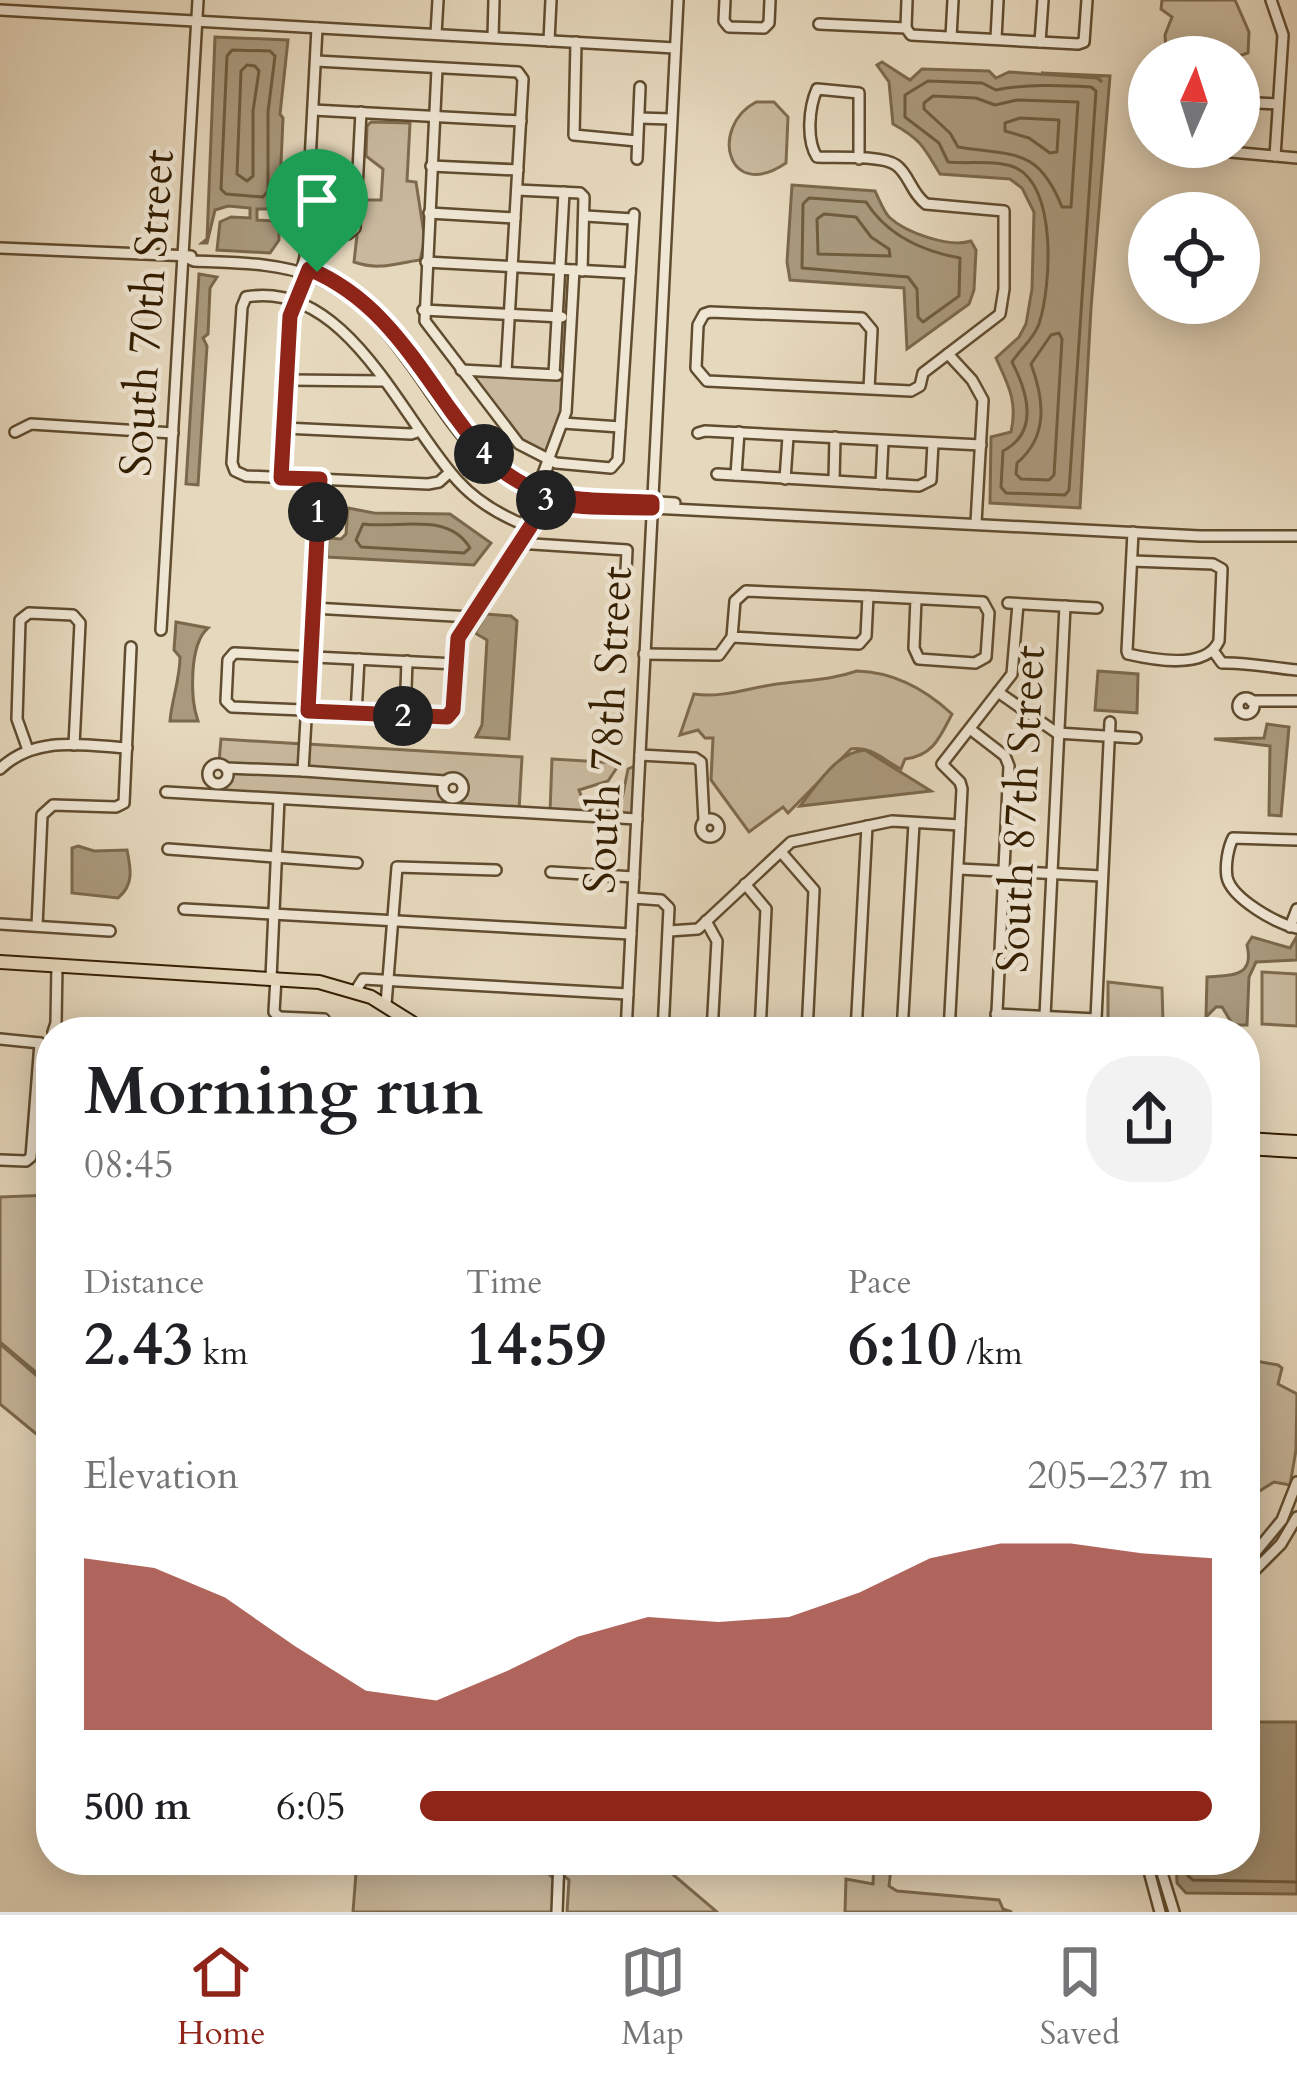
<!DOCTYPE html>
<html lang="en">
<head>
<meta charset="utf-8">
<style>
	body { margin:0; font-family:Cardo,serif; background:#f2f2f2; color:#202124; height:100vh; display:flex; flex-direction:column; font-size:45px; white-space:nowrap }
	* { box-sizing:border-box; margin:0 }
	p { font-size:39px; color:#757577 }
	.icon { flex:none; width:66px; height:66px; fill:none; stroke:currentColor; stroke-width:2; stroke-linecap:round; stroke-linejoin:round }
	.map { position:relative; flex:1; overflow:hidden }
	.side { position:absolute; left:36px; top:1017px; width:1224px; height:858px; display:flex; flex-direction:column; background:#fff; border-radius:48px; box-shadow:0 6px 30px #0003 }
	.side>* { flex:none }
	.needle { width:78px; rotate:3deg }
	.buttons { position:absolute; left:1128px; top:36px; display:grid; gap:24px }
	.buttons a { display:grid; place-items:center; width:132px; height:132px; border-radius:50%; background:#fff; box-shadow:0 6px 30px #0003; font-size:60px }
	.pin { position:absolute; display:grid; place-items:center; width:102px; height:102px; color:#fff; margin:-123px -51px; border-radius:50% 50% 50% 0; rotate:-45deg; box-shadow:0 0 12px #0007 }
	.pin .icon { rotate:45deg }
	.km { position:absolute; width:60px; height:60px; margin:-30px; border-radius:50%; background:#222; color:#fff; font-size:33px; line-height:60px; text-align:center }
	.round { display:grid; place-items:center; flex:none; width:126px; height:126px; border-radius:48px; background:#f2f2f2 }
	.headline { display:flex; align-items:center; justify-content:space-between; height:204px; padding:0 48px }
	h1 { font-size:66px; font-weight:600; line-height:90px }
	.figures { display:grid; grid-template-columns:repeat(3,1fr); gap:18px; height:204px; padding:12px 48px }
	.figures div { display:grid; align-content:center }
	.figures b { font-size:60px; font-weight:600 }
	.figures small { font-size:33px; font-weight:400 }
	.figures p { font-size:33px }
	.chart { height:336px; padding:24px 48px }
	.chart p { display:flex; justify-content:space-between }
	.chart svg { width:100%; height:216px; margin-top:12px; fill:#8f2418; opacity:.7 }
	ul { padding:0 48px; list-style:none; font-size:39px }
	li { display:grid; grid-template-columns:192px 144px 1fr; align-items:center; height:90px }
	li i { height:30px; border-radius:15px; background:#8f2418 }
	.dock { display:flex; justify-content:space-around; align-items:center; height:168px; border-top:3px solid #e0e0e0; background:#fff; font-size:33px; color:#757577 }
	.dock a { display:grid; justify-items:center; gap:6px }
	.dock .current { color:#8f2418 }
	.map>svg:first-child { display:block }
</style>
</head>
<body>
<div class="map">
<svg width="1297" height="1912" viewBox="0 0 1297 1912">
	<rect width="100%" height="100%" fill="#e6d8bd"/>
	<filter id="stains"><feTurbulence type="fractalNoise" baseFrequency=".00167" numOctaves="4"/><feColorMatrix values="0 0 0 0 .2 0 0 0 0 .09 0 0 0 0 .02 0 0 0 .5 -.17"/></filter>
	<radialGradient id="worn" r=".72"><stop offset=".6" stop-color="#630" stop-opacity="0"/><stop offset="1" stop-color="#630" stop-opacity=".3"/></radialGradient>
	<!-- green -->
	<g fill="#c8b89d" stroke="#7e6b4e" stroke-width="3">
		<polygon points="1162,0 1235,0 1249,32 1248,53 1236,57 1160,57 1166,51 1165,35 1172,17 1161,9"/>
		<path d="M 756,102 L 774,102 L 788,117 L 786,163 C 727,203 709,127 756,102 Z"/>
		<path d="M 371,122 L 410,123 L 407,181 L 416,182 L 425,240 L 420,260 C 396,263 380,271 354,262 L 361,200 L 381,200 L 383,169 L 366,156 L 367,126 Z"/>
		<polygon points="474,374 563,380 562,410 546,455 522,441 472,377"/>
		<path d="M 857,671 C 893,672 926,690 952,714 C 940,737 933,756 905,759 L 901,769 C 883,760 872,746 851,749 L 788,813 L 783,807 L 749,832 L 711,780 L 713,738 L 705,738 L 698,730 L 680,735 L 694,694 C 721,698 745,689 771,685 C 802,680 828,681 857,671 Z"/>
		<polygon points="221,739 303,744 302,768 227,766 219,762"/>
		<polygon points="307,744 522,757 519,810 217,793 217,786 229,779 230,770 442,783 443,795 453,801 465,792 464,783 455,776 445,779 306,769"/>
		<polygon points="552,759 620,763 608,781 579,790 582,798 597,797 613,806 622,799 628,769 637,765 635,817 550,812"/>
		<polygon points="1262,972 1297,974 1297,1026 1262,1024"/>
		<polygon points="1108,982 1162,988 1163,1023 1108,1020"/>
		<polygon points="51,1195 51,1385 0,1342 0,1197"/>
		<polygon points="0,1344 51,1388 51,1446 0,1404"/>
		<polygon points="1245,1359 1278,1365 1282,1368 1278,1384 1297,1394 1296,1450 1290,1485 1274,1482 1245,1500"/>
		<polygon points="357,1860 533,1860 554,1879 553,1912 353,1912"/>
		<polygon points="545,1860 656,1860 717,1912 567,1912 569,1880"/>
		<polygon points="874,1860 892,1860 889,1886 897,1891 999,1900 1003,1909 1012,1912 845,1912 846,1879 873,1884"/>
	</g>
	<!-- water -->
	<g fill="#a9997d" stroke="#7a684b" stroke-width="3">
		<polygon points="215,37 288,40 280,114 283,118 279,209 257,209 257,220 274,221 279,226 279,240 270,253 217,250 220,222 231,217 250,218 250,208 228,206 215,210 207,243 202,243 207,239"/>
		<path d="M 882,62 L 910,80 L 922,69 L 989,71 L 996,78 L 1009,72 L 1097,78 L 1102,82 L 1097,76 L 1041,73 L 1110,76 L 1091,308 L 1080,508 L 990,503 L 991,437 L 1011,432 C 1018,401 1008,385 996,358 L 1019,337 L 1026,324 L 1032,289 L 1034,212 L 1022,188 L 1010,179 L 940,174 C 924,148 922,140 893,124 L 889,82 L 877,65 Z"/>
		<path d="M 792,185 L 875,191 C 879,199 883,210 889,217 C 906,233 950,248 971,241 L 976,250 L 974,290 L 969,304 L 907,349 L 904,288 L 790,280 L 787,262 Z"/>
		<polygon points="199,274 217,277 210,288 208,334 203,338 207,346 198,485 186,484"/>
		<polygon points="348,508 374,513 450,514 491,543 474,565 327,557 328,538 341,539 346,534"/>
		<polygon points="486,614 511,616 517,621 509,739 476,737 482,725 487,640 475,633"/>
		<path d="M 176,622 L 208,628 C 189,644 190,699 198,721 L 170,721 C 172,698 180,679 180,657 L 174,650 Z"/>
		<polygon points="1098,671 1138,674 1137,713 1095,710"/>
		<polygon points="1267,724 1289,727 1281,816 1269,815 1270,746 1214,739 1264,738"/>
		<path d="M 865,750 L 931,791 L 800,806 C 817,785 836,752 865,750 Z"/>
		<path d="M 78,846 L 94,851 L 127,850 C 131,869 134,885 118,898 L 72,893 L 72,848 Z"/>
		<path d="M 1297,936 L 1297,960 L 1256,962 L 1249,977 L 1247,1025 L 1233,1025 L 1222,1007 L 1216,1007 L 1206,1017 L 1207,977 C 1230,975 1255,978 1247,945 L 1252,937 L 1290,948 Z"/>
		<polygon points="1245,1722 1297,1722 1297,1894 1186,1893 1177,1883 1176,1860 1245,1860"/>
	</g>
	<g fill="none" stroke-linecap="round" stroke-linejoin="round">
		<!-- shore -->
		<g stroke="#6e5c3e" stroke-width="3">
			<polygon points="232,50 270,51 275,56 268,112 268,191 263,197 226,194 221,189 227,56"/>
			<polygon points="247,65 255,66 259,71 253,111 253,176 247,181 237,174 241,71"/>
			<path d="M 928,81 L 982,83 L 996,90 C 1027,84 1059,85 1091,87 L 1096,91 L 1069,490 L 1065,495 L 1006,493 L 1001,487 L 1003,451 C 1039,432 1028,393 1012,362 C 1021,348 1033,340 1039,324 C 1051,287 1058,185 1014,167 C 995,160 968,164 948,162 L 939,143 L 905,117 L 905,95 Z"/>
			<path d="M 933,96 L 976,98 L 995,105 L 1017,100 L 1078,102 L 1071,207 L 1062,207 C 1038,147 1014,156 958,147 L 950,133 L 924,109 L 924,103 Z"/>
			<polygon points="1020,118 1059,120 1057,152 1050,153 1029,138 1005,131 1005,123"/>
			<path d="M 809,198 L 866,202 C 887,235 921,251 960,258 L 959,296 L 923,322 L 918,317 L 917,289 L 908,277 L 802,268 L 803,204 Z"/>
			<polygon points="824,214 856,217 871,237 889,249 890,256 818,254 817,219"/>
			<path d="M 1059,333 L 1062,339 L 1054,475 L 1049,480 L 1021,479 L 1016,474 L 1017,463 C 1049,436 1044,399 1031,364 L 1051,335 Z"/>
			<path d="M 363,524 C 399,529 448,511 470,548 L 464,553 L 361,547 L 356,540 Z"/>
			<polyline points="1187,1860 1188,1876 1193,1880 1297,1882"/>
		</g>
		<!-- minor casing -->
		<g stroke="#604c2f" stroke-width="14">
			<g id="minor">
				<polyline points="725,0 724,21 729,27 764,28 769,23 770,0"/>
				<polyline points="1271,0 1283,35 1275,156"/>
				<polyline points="0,10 675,48"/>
				<polyline points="819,24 906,28 911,35 1078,44 1084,42 1087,0"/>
				<polyline points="906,28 907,0"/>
				<polyline points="436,34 438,0"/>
				<polyline points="493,37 494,0"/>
				<polyline points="951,37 953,0"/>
				<polyline points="996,39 998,0"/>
				<polyline points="549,41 551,0"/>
				<polyline points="576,42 574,135 637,141"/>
				<polyline points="1040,42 1043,0"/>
				<polyline points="316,61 518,72 523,79 506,372"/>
				<polyline points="437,69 425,321 519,444 556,463 611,468 618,460 634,214"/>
				<polyline points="1239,102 1278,104"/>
				<polyline points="313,110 521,121"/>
				<polyline points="639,118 671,119"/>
				<polyline points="1174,147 1297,158"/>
				<polyline points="637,159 640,87"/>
				<path d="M 859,159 L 859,93 L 817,89 C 809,107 806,140 817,157 C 835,158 882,155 896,165 C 909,174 911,193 926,204 L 1004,211 L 1004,289 L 1000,314 L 923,373 L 920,386 L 911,391 L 707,381 L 696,368 L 698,325 L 704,314 L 710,312 L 862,318 L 872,330 L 869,389"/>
				<polyline points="431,166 518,170"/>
				<polyline points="517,190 580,193 584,197 582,271"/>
				<polyline points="429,213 515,218"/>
				<polyline points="586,216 633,219"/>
				<polyline points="306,232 348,234 355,228 361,112"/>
				<polyline points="0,248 191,256"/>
				<path d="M 185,257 L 194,261 C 234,263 276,262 314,277 C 423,322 439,469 554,503 L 1200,536 L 1297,536"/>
				<polyline points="426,262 630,273"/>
				<path d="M 294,302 C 310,284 312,256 313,232"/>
				<polyline points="423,310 562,317"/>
				<polyline points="948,354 972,380 983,400 976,523"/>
				<polyline points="461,370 557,375"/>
				<polyline points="554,374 564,192"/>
				<polyline points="287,380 384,381"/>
				<polyline points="563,423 620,427"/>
				<polyline points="284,428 411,434 420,431"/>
				<polyline points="15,432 31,424 173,433"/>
				<polyline points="698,433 705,431 981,445"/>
				<path d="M 450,472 L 439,482 L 428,484 L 246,476 L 235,471 L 232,463 L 242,307 L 246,297 C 347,279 403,422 458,481 C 477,502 502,516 527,526"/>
				<polyline points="717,474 919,486 931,480 933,443"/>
				<polyline points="736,475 739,432"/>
				<polyline points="281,478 290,316 305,257 317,28"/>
				<polyline points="785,479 788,437"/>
				<polyline points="834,480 835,437"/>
				<polyline points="881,484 883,442"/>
				<polyline points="525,485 562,496 675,503"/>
				<polyline points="527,526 525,522 566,412 574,270"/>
				<polyline points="517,543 627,550 626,571"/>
				<path d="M 1132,561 L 1213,564 L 1222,569 L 1219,641 C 1206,670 1154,660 1128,654 L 1127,651 L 1133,532"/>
				<polyline points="868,596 983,602 989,613 986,657 975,663 919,659 914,648 916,599"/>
				<polyline points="1008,603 1097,608"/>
				<polyline points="313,608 471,617"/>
				<polyline points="161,630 198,0"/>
				<path d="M 1214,652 L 1222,663 C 1248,662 1271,668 1297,670"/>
				<polyline points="644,654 719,655 732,637 735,601 746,591 868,596 866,636 859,644 732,637"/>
				<polyline points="456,664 234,653 228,660 226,701 232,707 451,716 458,637 532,524 549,461"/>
				<polyline points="998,692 1057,733 1136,738"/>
				<circle cx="1246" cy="706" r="8"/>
				<polyline points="1251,701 1297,701"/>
				<polyline points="356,714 359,659"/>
				<polyline points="405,716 407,661"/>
				<polyline points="970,729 1005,756 1009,766 996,1032"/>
				<polyline points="28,750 17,719 20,620 29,613 73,615 80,623 74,745"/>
				<polyline points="640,755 695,758 701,762 704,821"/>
				<circle cx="218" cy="774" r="10"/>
				<polyline points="226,768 303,771 320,479"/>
				<path d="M 0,769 C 35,735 83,745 127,748"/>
				<polyline points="303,771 445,781"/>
				<circle cx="453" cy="788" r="10"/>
				<polyline points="166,792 637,819"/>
				<circle cx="710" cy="828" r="9"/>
				<path d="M 1297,840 L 1233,838 C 1228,848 1225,865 1227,877 C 1231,898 1278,925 1297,928"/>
				<polyline points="168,849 357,863"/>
				<polyline points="781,852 814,890 807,1032"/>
				<polyline points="959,869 1102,876"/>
				<polyline points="551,872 634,877"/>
				<polyline points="745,884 766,909 760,1032"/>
				<polyline points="633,898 661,900 669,908 663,1032"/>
				<polyline points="184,909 631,934"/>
				<polyline points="706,921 717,941 712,1032"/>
				<polyline points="0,924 110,931"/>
				<polyline points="37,926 42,815 53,805 116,807 124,803 131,647"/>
				<polyline points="1290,927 1297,909"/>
				<polyline points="669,931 698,929 791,842 892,821 960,825"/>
				<polyline points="271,978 279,799"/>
				<polyline points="276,978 274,1012 279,1017 279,1032"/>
				<polyline points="356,990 363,979 628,994"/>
				<polyline points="386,1004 397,867 496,870"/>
				<polyline points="996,1014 1096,1019 1110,722"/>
				<polyline points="1045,1016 1065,606"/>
				<polyline points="279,1017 324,1019 324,1032"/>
				<polyline points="53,1032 56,1023 57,965"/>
				<polyline points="626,1032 678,0"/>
				<polyline points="856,1032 867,826"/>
				<polyline points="902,1032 914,823"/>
				<polyline points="949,1032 962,789 960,782 942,764 1012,674 1018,604"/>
				<polyline points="0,1039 40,1043"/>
				<polyline points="0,1160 26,1161 31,1157 40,1043"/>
				<polyline points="1245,1565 1282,1520 1297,1482"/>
				<polyline points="1245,1580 1281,1544 1297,1517"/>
				<polyline points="1146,1860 1160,1912"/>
				<polyline points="1158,1860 1174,1912"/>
				<polyline points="557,1912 559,1860"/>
			</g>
		</g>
		<!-- major casing -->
		<g stroke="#331e00" stroke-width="16">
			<g id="major">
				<polyline points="0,962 319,982 371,997 427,1032"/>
				<polyline points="1245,1139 1297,1142"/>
				<polyline points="1245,1148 1297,1151"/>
			</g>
		</g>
		<!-- minor -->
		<use href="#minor" stroke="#efe6d4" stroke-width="9"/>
		<!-- major -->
		<use href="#major" stroke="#e6d8bd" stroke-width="12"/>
	</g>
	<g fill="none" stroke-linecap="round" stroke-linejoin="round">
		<!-- route casing -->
		<g stroke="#fff" stroke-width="24">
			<path id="route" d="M 309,269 C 377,297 411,355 452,412 C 475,443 495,473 532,488 C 569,503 613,500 652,502 L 652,508 C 616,507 575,510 541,499 L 532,524 L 458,638 L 453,710 L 447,717 L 308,711 L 320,479 L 281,478 L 290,316 Z"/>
		</g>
		<!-- route -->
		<use href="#route" stroke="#8f2418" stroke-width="15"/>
	</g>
	<g text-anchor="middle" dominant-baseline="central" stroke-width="9" stroke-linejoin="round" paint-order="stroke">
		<!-- street labels -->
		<g font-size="45" fill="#331e00" stroke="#efe6d4">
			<text transform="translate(147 313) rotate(-86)">South 70th Street</text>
			<text transform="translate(608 730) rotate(-87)">South 78th Street</text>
			<text transform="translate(1021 809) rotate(-87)">South 87th Street</text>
		</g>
	</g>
	<rect width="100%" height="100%" filter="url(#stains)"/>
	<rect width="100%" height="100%" fill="url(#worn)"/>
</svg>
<div class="buttons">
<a><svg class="needle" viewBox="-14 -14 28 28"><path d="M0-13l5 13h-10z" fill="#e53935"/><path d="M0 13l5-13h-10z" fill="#757577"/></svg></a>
<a><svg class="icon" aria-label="locate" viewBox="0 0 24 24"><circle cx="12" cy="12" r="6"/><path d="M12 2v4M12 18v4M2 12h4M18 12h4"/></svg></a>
</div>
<div class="pin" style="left:317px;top:272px;background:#1e9e55"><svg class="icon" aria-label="arrive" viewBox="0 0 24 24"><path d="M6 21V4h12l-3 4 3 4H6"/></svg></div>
<b class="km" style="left:318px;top:512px">1</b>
<b class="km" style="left:403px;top:716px">2</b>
<b class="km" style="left:546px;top:500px">3</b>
<b class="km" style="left:484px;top:454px">4</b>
<section class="side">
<div class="headline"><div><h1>Morning run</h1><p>08:45</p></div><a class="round"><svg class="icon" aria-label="share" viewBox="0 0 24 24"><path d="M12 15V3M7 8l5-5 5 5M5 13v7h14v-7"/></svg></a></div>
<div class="figures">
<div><p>Distance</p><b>2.43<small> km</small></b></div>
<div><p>Time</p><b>14:59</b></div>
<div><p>Pace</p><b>6:10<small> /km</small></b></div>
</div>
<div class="chart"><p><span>Elevation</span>205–237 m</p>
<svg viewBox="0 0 160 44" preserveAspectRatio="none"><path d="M0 44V9L10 11L20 17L30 27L40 36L50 38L60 32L70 25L80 21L90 22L100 21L110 16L120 9L130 6L140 6L150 8L160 9V44z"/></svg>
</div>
<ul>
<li><b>500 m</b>6:05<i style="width:100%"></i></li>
</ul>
</section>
</div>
<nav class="dock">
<a class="current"><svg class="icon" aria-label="home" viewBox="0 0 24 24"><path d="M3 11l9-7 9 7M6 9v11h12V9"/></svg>Home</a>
<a><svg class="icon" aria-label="map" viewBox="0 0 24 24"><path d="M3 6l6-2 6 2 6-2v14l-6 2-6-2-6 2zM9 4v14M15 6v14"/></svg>Map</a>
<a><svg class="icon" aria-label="saved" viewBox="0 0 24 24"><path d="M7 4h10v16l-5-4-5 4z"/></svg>Saved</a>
</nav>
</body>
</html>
